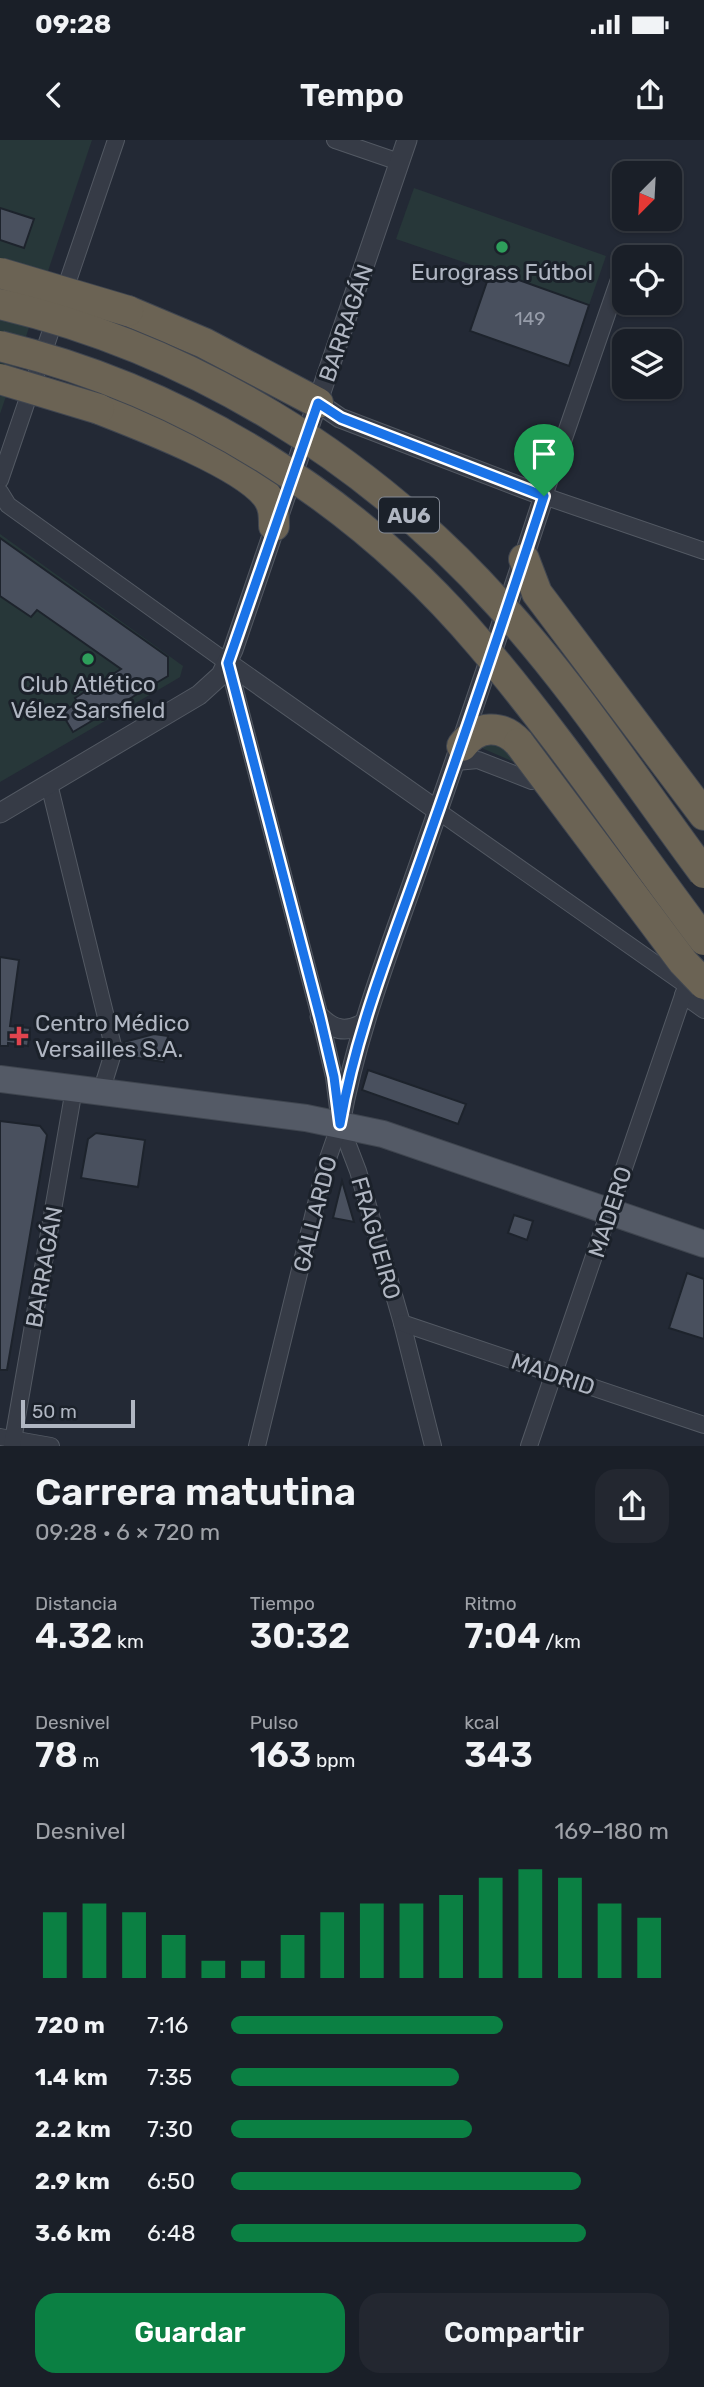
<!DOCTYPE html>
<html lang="es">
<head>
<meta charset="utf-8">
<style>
	body { margin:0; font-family:Rubik,sans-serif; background:#232730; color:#f1f3f6; height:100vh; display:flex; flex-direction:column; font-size:26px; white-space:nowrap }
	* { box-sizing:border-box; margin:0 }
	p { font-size:23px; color:#9fa2a8 }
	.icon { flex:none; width:38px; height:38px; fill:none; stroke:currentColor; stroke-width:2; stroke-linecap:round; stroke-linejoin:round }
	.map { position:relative; height:1306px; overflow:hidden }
	.details { display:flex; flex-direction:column; background:#1a1f28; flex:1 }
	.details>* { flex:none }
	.needle { width:46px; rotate:204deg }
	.buttons { position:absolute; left:612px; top:21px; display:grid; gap:14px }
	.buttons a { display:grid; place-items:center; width:70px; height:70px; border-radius:14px; background:#1a1f28; box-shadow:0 2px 5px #0004,0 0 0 2px #383d45; font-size:35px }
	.scale { position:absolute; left:21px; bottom:18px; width:114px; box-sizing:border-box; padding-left:7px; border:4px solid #b0b6c2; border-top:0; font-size:19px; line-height:24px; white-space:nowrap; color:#b0b6c2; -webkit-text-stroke:5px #1b212a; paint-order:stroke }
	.pin { position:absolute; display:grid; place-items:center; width:60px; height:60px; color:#fff; margin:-72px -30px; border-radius:50% 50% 50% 0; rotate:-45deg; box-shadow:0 0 7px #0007 }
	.pin .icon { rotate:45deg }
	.round { display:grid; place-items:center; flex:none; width:74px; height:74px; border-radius:21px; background:#232730 }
	.headline { display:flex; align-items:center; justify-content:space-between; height:119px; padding:0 35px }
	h1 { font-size:38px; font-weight:600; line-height:52px }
	.metrics { display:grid; grid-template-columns:repeat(3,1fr); gap:10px; height:119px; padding:7px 35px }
	.metrics div { display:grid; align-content:center }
	.metrics b { font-size:35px; font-weight:600 }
	.metrics small { font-size:19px; font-weight:400 }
	.metrics p { font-size:19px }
	.chart { height:196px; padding:14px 35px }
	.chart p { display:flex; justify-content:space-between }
	.chart svg { width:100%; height:126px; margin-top:7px; stroke:#0b8043; stroke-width:6 }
	.button { display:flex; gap:14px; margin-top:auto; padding:14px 35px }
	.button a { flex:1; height:80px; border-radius:21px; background:#0b8043; color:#fff; font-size:28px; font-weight:600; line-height:80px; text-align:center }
	.button a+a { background:#232730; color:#f1f3f6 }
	ul { padding:0 35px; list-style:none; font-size:23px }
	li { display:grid; grid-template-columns:112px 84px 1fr; align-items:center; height:52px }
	li i { height:18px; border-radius:9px; background:#0b8043 }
	.status { display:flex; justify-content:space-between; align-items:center; height:49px; padding:0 35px; background:#1a1f28; direction:ltr }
	.status svg { height:19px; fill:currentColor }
	header { display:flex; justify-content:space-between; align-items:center; height:91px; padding:0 35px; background:#1a1f28; font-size:32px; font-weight:600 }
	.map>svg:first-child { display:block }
</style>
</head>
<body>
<div class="status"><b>09:28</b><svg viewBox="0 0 49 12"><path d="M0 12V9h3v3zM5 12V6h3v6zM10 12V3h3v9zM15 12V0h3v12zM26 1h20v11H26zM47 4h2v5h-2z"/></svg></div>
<header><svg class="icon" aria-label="back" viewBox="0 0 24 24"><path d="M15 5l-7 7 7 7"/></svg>Tempo<svg class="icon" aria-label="share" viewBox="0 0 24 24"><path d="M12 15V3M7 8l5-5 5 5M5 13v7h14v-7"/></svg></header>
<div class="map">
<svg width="704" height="1306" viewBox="0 0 704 1306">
	<rect width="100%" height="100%" fill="#232935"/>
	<!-- green -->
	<g fill="#273739">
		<polygon points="0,0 92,0 0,274"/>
		<polygon points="414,48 606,116 589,165 396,99"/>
		<polygon points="0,394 183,526 180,537 170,543 0,642"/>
		<polygon points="492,597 530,629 477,606"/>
	</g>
	<!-- building -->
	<g fill="#49505e" stroke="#1d232c" stroke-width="2">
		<polygon points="0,68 34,79 24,108 0,100"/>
		<polygon points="491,130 589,165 569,226 470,191"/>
		<polygon points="0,398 168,517 168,536 73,592 61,572 78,563 75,558 121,529 37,470 31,477 0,456"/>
		<polygon points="0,817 19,820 10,886 30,888 28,906 8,903 8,906 0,906"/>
		<polygon points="154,894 168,896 164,922 132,917 127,912 124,902"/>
		<polygon points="368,930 466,964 458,984 362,950"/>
		<polygon points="0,981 40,986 47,995 7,1230 0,1230"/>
		<polygon points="96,993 145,1000 138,1047 81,1038 88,999"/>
		<polygon points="342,1041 354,1082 333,1078"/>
		<polygon points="514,1075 533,1081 527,1100 508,1093"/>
		<polygon points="687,1133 704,1139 704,1199 669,1188"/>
	</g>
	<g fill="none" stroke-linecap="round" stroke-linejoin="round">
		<!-- minor casing -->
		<g stroke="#535963" stroke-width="18">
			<g id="minor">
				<polyline points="335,0 399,22"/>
				<polyline points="623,128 544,356 704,411"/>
				<polyline points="0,340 116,0"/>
				<polyline points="0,352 8,365 228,523 320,877 334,937 340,984 358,1031 402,1183 433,1306"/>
				<polyline points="456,622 478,620 532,641"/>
				<polyline points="49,644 114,910 101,952"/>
				<polyline points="438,671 686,845"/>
				<polyline points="683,855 704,870"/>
				<polyline points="402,1183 704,1285"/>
				<polyline points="0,1297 51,1306"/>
				<polyline points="12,1306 74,949"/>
				<polyline points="257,1306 325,1027 340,984"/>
				<polyline points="529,1306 689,838"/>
			</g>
		</g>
		<!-- tertiary casing -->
		<g stroke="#535963" stroke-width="21">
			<g id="tertiary">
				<path d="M 318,263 L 340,278 L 544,356 C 504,478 463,599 421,719 C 391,806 356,893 340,984"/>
				<polyline points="228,523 438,671"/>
				<polyline points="0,673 199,555 221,535 233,510 407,0"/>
				<path d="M 320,877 C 334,891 347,893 364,883"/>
			</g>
		</g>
		<!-- primary casing -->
		<g stroke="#3f454f" stroke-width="28">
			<polyline id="primary" points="0,939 306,978 383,994 704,1104"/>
		</g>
		<!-- motorway casing -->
		<g stroke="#404650" stroke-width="32">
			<g id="motorway">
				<polyline points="128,171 204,203 318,263"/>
				<path d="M 99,269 C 140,285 240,323 266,355 C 274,365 274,375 274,386"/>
				<polyline points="524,419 537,453 704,675"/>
				<path d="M 462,606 C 477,585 502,584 519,603"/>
			</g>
		</g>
		<!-- minor -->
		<use href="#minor" stroke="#363b46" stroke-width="16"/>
		<!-- tertiary -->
		<use href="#tertiary" stroke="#363b46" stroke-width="19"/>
		<!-- primary -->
		<use href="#primary" stroke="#545a66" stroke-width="26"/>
		<!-- motorway -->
		<use href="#motorway" stroke="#6b6354" stroke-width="30"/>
		<!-- motorway-bridge casing -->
		<g stroke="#404650" stroke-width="32" stroke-linecap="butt">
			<g id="motorway-bridge">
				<polyline points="0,133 128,171"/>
				<path d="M 0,164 C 192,209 368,318 499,464 C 575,547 637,643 704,733"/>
				<path d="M 0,206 C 187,252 357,358 481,505 C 561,599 630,702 704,800"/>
				<polyline points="0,239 99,269"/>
				<polyline points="519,603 683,822 704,844"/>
			</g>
		</g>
		<!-- motorway-bridge -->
		<use href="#motorway-bridge" stroke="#6b6354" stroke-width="30"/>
	</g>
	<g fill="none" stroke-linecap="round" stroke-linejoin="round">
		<!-- route casing -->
		<g stroke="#fff" stroke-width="14">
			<path id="route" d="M 318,263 L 341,278 L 544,356 C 505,476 465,595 423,714 C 392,803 356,891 340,984 L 334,937 L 320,877 L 228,523 Z"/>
		</g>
		<!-- route -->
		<use href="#route" stroke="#1a73e8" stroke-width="9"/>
	</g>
	<!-- markers -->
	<g fill="#2e9e5b" stroke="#1b212a" stroke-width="2.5">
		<circle cx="502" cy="107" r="7"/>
		<circle cx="88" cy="519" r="7"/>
	</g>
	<path fill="#e0444e" stroke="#1b212a" stroke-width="2.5" d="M15.5 885.5h7v7h7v7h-7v7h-7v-7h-7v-7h7z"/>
	<g text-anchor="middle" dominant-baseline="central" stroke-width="6" stroke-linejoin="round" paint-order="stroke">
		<!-- number labels -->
		<g font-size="19" fill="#969ca9">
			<text x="530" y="178">149</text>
		</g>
		<!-- shield labels -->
		<rect fill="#1b212a" stroke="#838994" stroke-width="2" x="379" y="357.5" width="60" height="35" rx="5"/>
		<g font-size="21" font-weight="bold" fill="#b0b6c2">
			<text x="409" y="375">AU6</text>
		</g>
		<!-- poi labels -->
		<g font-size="23" fill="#b0b6c2" stroke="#1b212a">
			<text x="502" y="132">Eurograss Fútbol</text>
			<text x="88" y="544">Club Atlético<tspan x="88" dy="26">Vélez Sarsfield</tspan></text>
			<text x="35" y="883" text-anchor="start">Centro Médico<tspan x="35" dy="26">Versailles S.A.</tspan></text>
		</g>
		<!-- street labels -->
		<g font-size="23" fill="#b0b6c2" stroke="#1b212a">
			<text transform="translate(346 183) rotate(-71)">BARRAGÁN</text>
			<text transform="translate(610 1072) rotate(-72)">MADERO</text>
			<text transform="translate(315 1074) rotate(-76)">GALLARDO</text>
			<text transform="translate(376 1098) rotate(74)">FRAGUEIRO</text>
			<text transform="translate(44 1127) rotate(-80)">BARRAGÁN</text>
			<text transform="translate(553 1234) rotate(19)">MADRID</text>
		</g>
	</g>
</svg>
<div class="buttons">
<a><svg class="needle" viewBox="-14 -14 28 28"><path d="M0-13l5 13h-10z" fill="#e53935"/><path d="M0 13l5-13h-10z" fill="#9fa2a8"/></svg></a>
<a><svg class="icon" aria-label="locate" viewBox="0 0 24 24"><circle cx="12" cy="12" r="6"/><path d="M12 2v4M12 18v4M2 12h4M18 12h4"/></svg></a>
<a><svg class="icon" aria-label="layers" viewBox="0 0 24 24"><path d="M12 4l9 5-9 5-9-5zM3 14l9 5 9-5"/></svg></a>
</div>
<div class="scale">50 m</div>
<div class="pin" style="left:544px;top:356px;background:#1e9e55"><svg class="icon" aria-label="arrive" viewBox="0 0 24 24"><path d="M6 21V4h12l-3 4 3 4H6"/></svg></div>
</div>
<section class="details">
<div class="headline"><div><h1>Carrera matutina</h1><p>09:28 · 6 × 720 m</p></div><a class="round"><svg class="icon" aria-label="share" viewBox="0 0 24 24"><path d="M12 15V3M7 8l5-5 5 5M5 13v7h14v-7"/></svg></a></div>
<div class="metrics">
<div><p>Distancia</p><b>4.32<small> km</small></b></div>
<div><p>Tiempo</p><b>30:32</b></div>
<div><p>Ritmo</p><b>7:04<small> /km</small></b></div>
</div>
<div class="metrics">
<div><p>Desnivel</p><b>78<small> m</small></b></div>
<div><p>Pulso</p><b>163<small> bpm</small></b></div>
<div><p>kcal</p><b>343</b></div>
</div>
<div class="chart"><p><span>Desnivel</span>169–180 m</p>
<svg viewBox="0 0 160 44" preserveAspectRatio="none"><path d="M5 44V21M15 44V18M25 44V21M35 44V29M45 44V38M55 44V38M65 44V29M75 44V21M85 44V18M95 44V18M105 44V15M115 44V9M125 44V6M135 44V9M145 44V18M155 44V23"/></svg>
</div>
<ul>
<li><b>720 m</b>7:16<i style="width:62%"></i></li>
<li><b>1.4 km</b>7:35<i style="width:52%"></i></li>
<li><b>2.2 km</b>7:30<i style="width:55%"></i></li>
<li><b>2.9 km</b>6:50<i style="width:80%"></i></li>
<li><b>3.6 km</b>6:48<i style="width:81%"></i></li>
</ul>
<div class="button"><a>Guardar</a><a>Compartir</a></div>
</section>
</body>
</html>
